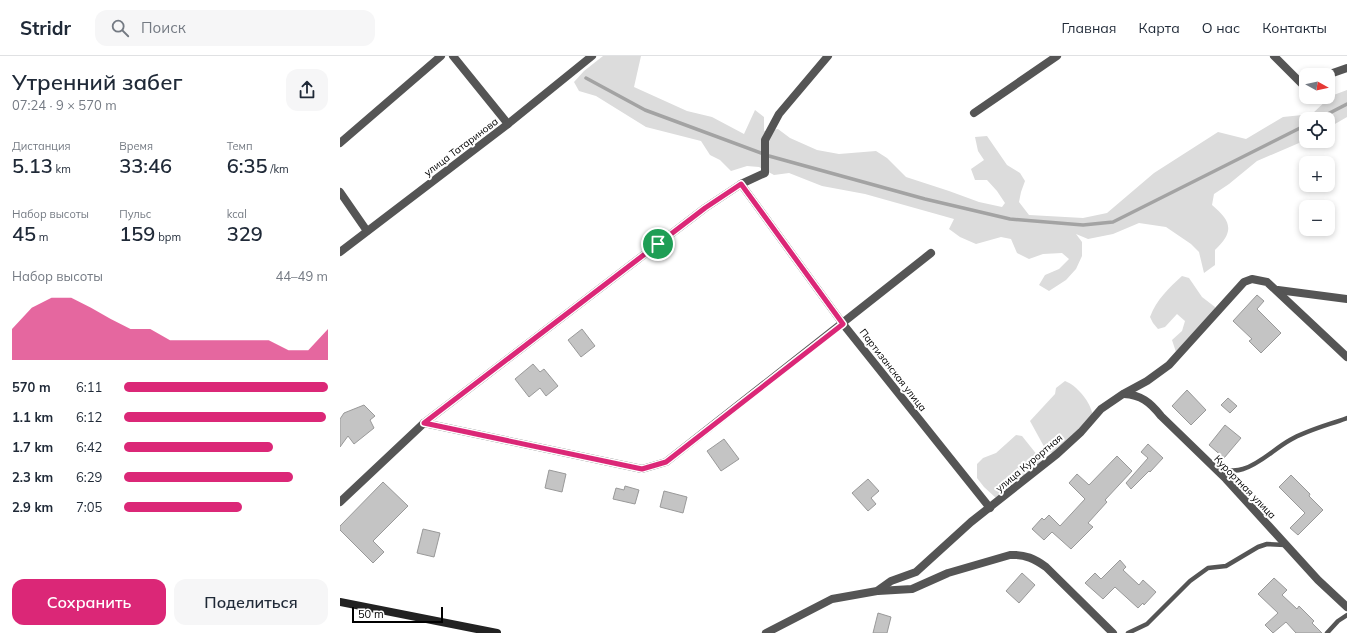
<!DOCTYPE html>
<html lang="ru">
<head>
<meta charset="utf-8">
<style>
	body { margin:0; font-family:Mulish,sans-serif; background:#f6f6f7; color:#1f2937; height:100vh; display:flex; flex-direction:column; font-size:15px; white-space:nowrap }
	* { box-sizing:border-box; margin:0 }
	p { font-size:13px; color:#747a83 }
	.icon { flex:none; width:22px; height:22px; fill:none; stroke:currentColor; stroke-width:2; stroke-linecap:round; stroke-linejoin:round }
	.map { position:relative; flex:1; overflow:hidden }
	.panel { display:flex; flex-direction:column; background:#fff; width:340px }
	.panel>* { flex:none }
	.needle { width:26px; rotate:98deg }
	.buttons { position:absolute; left:959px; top:12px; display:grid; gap:8px }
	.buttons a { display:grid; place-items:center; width:36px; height:36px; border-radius:8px; background:#fff; box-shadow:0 2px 6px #0003; font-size:20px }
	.scale { position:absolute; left:12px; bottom:10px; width:91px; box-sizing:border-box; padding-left:4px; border:2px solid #000; border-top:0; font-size:11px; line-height:14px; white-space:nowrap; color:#000; -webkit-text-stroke:3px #fff; paint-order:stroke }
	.pin { position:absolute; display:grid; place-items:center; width:34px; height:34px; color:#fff; margin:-17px; border:2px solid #fff; border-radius:50%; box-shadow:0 1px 4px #0007 }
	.round { display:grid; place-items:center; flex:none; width:42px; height:42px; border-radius:12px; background:#f6f6f7 }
	.overview { display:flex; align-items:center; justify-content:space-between; height:68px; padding:0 12px }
	h1 { font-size:22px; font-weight:600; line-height:30px }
	.figures { display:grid; grid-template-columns:repeat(3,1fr); gap:6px; height:68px; padding:4px 12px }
	.figures div { display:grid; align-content:center }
	.figures b { font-size:20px; font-weight:600 }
	.figures small { font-size:11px; font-weight:400 }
	.figures p { font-size:11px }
	.chart { height:112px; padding:8px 12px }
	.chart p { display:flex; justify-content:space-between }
	.chart svg { width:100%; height:72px; margin-top:4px; fill:#db2777; opacity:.7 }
	.button { display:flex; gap:8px; margin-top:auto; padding:8px 12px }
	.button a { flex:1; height:46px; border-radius:12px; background:#db2777; color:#fff; font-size:16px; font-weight:600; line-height:46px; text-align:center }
	.button a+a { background:#f6f6f7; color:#1f2937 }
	ul { padding:0 12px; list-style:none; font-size:13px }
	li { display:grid; grid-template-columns:64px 48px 1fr; align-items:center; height:30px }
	li i { height:10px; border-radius:5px; background:#db2777 }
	header { display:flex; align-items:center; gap:24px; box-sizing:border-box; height:56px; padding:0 20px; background:#fff; border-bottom:1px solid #e0e1e3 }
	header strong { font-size:19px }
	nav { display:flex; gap:22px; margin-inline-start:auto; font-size:14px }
	.search { width:280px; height:36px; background:#f6f6f7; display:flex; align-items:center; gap:10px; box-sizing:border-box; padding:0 14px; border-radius:12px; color:#747a83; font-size:15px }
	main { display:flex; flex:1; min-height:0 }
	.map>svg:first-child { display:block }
</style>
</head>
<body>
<header>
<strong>Stridr</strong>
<div class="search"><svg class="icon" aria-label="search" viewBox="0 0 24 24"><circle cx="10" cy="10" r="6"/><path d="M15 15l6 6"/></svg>Поиск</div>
<nav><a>Главная</a><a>Карта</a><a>О нас</a><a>Контакты</a></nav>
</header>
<main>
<section class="panel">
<div class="overview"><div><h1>Утренний забег</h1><p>07:24 · 9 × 570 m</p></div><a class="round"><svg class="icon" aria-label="share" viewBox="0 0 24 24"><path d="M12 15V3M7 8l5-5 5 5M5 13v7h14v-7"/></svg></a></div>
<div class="figures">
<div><p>Дистанция</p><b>5.13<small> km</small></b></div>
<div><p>Время</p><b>33:46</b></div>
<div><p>Темп</p><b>6:35<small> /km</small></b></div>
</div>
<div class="figures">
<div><p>Набор высоты</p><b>45<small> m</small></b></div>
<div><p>Пульс</p><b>159<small> bpm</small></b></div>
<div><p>kcal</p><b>329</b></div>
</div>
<div class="chart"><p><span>Набор высоты</span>44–49 m</p>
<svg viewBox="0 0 160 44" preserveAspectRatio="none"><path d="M0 44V25L10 12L20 6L30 6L40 12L50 19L60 25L70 25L80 32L90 32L100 32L110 32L120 32L130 32L140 38L150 38L160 25V44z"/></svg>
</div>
<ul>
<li><b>570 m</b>6:11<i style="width:100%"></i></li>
<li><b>1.1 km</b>6:12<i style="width:99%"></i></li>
<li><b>1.7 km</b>6:42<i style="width:73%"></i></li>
<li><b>2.3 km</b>6:29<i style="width:83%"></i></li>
<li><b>2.9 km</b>7:05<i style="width:58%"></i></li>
</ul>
<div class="button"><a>Сохранить</a><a>Поделиться</a></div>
</section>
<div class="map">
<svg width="1007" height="577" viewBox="0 0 1007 577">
	<rect width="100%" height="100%" fill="#fff"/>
	<!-- green -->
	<g fill="#dcdcdc">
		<path d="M 263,0 L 301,0 L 294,31 L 347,55 L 372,61 L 404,78 L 415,54 L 424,61 L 424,75 L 438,73 L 450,82 L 477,94 L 499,98 L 536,95 L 547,102 L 566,121 L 609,135 L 639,146 L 662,151 L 665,147 L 657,135 L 647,124 L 635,124 L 631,113 L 644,104 L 638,95 L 635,81 L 647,80 L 667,109 L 680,117 L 685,125 L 681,136 L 679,146 L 689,159 L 743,162 L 767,157 L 814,117 L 878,76 L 906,83 L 943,61 L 972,58 L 991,40 L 1007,34 L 1007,61 L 988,72 L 988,63 L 966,63 L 966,84 L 917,105 L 889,128 L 874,138 L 872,149 C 891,165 895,175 875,194 L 875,209 L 864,217 L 859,196 L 851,188 L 826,171 L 799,167 L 773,178 L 748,183 L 736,178 L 742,186 L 742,200 L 736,213 L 726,224 L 709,235 L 699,229 L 705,219 L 719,213 L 729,203 L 722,197 L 703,198 L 689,203 L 677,197 L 671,183 L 661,181 L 636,188 L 620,181 L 609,173 L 614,163 L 525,138 L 482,130 L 449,117 L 434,119 L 419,111 L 407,110 L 391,115 L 380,104 L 370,99 L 361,85 L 306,71 L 256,40 L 239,35 L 234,26 L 244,15 Z"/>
		<path d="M 842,220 L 849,222 L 862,241 L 875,251 L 876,260 L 836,296 L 832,284 L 842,275 L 845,265 L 837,258 L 825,271 L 818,273 L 813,267 L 810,261 C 817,243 828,233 842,220 Z"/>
		<path d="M 725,325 C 736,329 749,344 752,356 C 753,360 752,365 752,369 L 722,398 L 707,396 L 690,365 L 715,338 L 716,332 Z"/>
		<polygon points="676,379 682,380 702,405 656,442 644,431 637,422 637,408 643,402 656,397"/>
	</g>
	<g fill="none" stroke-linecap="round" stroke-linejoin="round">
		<!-- stream -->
		<g stroke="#a3a3a3" stroke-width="3.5">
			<polyline points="246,22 305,54 429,100 585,143 670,163 743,169 773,166 966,69"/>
			<polyline points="978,63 1007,48"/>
		</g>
	</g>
	<!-- building -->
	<g fill="#c4c4c4" stroke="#999">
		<polygon points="917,239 924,245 917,253 941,277 921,297 909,285 912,283 893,265"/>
		<polygon points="242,273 255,290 241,301 228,284"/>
		<polygon points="193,308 200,316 204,313 218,330 206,340 200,332 189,341 175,323"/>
		<polygon points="847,334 866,354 851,369 832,350"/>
		<polygon points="888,342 897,350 890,357 881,349"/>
		<polygon points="24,349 35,360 30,364 34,372 14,388 8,380 0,391 0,363 4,357"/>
		<polygon points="885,369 901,382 884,402 869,389"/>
		<polygon points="384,383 399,403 381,415 367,395"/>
		<polygon points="808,388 823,402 810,416 809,415 791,433 786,427 808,402 801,396"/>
		<polygon points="777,400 792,415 765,444 767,446 748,467 753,471 731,493 712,476 704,484 692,473 702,462 704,464 709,459 720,470 745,443 729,427 737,418 749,429"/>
		<polygon points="209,414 226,418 222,436 205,432"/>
		<polygon points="951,419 970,438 969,440 983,454 958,479 950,472 965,457 939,431"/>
		<polygon points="528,423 539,435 531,442 536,448 528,455 512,437"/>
		<polygon points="43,426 68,450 33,485 44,496 33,507 0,474 0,470"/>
		<polygon points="285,430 299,434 295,448 273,443 276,432 284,434"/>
		<polygon points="324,435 347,441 343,457 320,451"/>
		<polygon points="83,473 100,477 94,501 77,497"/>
		<polygon points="780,504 786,511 783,514 799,529 803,524 816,536 804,549 803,547 798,552 775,531 763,543 745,527 755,517 761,523"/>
		<polygon points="682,517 695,529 679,547 666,535"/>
		<polygon points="934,522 947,534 942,539 957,553 959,550 974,565 972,567 982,577 956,577 946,566 933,577 925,569 938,557 918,538"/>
		<polygon points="538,557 551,561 547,577 533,577"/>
	</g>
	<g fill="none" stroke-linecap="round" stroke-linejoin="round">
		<!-- service -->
		<g stroke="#555" stroke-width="4.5">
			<path d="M 876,412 C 884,414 894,416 903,413 C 920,408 934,393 950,384 C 967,374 988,369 1007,362"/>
			<polyline points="788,577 807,568 850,525 868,512 886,510 918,491 927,488 945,489"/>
			<polyline points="987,577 998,565 1007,559"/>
		</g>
		<!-- minor -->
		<g stroke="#555" stroke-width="8">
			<polyline points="113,0 168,68"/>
			<polyline points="934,0 962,28 966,27"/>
			<polyline points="987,19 1007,12"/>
			<polyline points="634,57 717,0"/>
			<polyline points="0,87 101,0"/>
			<polyline points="401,128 503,268 650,452"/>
			<polyline points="0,136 27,175"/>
			<polyline points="0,196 168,68 252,0"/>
			<polyline points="938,234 1007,243"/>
			<path d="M 784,338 C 801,339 810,346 821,360 L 886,423 L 978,524 L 1007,551"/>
			<polyline points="84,367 302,413 326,406 591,197"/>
			<polyline points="0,446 84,367 365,152 401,128 425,117 425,84 439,58 488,0"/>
			<path d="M 538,535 L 572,533 L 608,517 L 670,499 C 685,498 695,503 706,511 L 773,577"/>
			<polyline points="426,577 492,543 537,535 551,525 576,516 631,466 717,398 741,376 761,353 783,338 807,325 829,309 904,226 912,223 927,226 1007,301"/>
		</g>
		<!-- secondary -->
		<polyline stroke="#222" stroke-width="8" points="0,546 157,577"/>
	</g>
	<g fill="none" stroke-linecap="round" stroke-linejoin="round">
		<!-- route casing -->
		<g stroke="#fff" stroke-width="8">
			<polygon id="route" points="401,128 503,268 326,406 302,413 84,367 365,152"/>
		</g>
		<!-- route -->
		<use href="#route" stroke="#db2777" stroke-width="5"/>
	</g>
	<g text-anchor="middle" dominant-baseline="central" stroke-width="4" stroke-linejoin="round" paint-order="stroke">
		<!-- street labels -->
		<g font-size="10" fill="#000" stroke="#fff">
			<text transform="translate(121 91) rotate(-37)">улица Татаринова</text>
			<text transform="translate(553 314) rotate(52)">Партизанская улица</text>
			<text transform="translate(689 407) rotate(-40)">улица Курортная</text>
			<text transform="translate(905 431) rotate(46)">Курортная улица</text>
		</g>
	</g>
</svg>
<div class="buttons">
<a><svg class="needle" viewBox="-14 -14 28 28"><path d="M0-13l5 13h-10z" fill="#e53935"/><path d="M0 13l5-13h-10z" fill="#747a83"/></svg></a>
<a><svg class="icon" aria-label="locate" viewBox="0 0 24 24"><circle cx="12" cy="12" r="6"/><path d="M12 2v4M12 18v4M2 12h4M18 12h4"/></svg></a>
<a>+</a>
<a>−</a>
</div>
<div class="scale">50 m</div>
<div class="pin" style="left:318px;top:188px;background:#1e9e55"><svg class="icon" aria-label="arrive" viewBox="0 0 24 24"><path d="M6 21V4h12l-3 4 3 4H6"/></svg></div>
</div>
</main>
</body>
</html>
